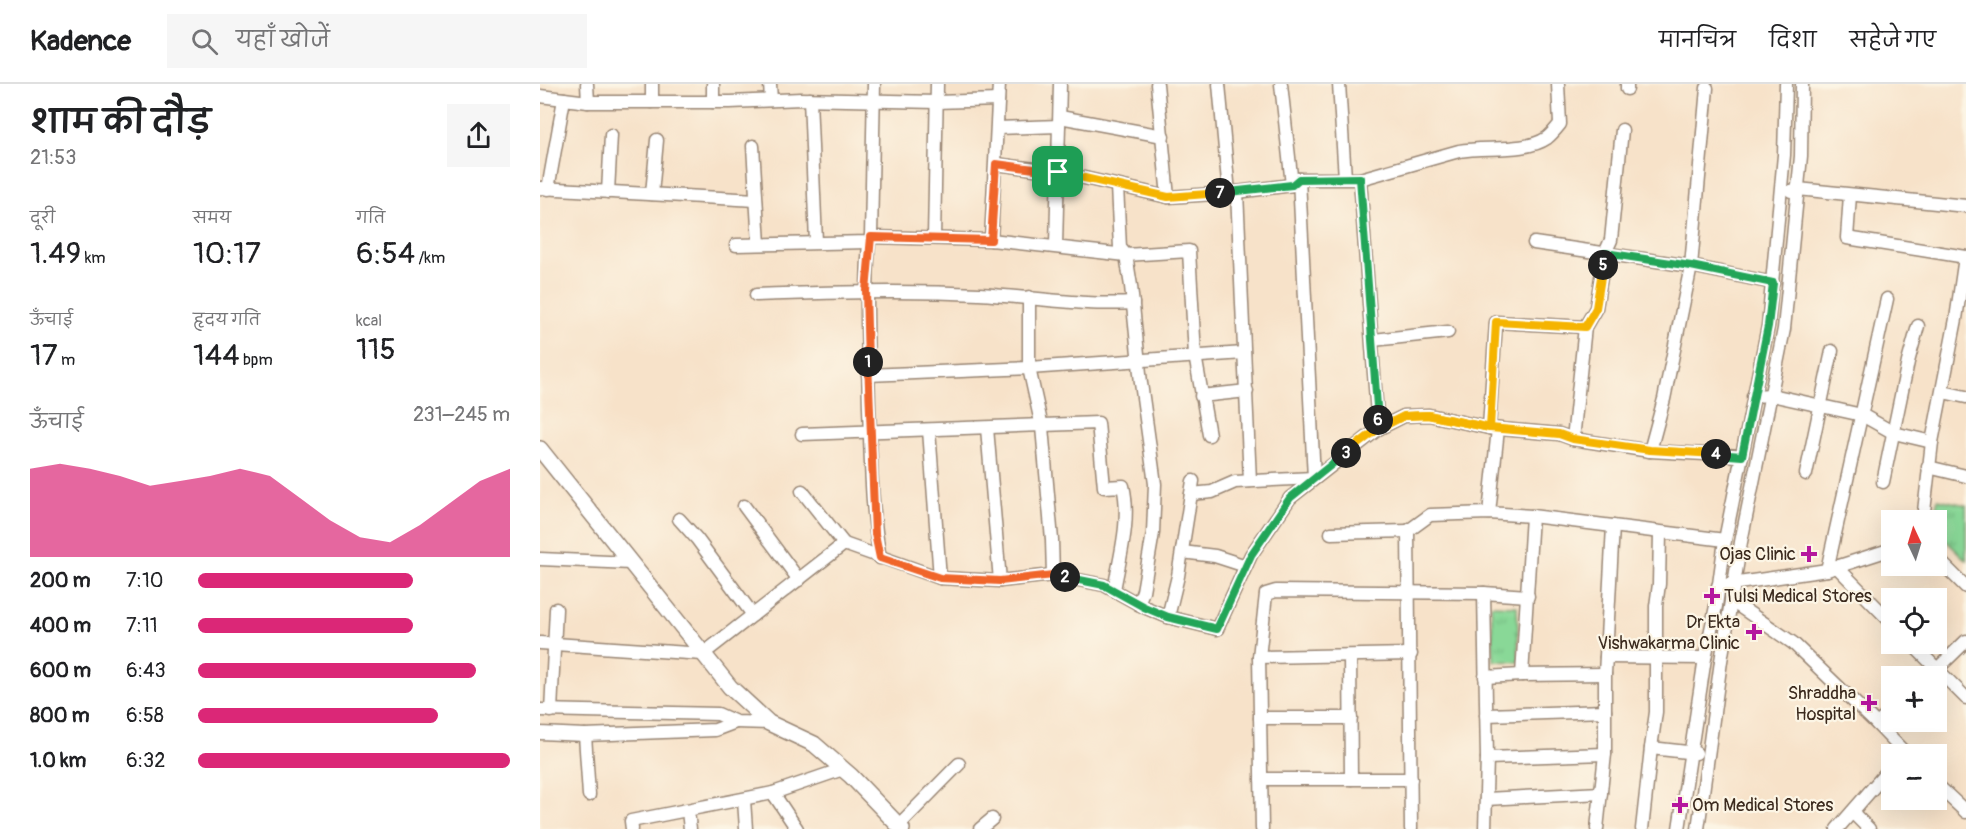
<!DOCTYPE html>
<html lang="hi">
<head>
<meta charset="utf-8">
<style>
	body { margin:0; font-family:Pangolin,"Playpen Sans Deva",sans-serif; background:#f6f6f6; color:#202124; height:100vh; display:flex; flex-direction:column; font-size:22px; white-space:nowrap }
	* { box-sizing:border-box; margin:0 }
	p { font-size:20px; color:#757577 }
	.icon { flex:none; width:33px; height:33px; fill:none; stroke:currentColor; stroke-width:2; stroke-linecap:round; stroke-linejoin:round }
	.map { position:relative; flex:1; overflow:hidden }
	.side { display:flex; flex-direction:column; background:#fff; width:540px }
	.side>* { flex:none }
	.needle { width:39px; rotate:356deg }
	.tools { position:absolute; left:1341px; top:426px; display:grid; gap:12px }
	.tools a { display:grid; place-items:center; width:66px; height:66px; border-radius:0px; background:#fff; box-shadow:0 6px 24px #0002; font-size:30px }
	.pin { position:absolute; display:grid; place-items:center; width:51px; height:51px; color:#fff; margin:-26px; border-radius:12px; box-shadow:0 3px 9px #0006 }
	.km { position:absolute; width:30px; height:30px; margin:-15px; border-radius:50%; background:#222; color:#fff; font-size:16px; line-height:30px; text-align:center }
	.round { display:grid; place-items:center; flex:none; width:63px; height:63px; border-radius:0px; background:#f6f6f6 }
	.headline { display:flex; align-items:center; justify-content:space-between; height:102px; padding:0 30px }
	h1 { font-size:33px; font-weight:600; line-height:45px }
	.stats { display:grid; grid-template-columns:repeat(3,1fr); gap:9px; height:102px; padding:6px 30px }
	.stats div { display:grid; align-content:center }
	.stats b { font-size:30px; font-weight:600 }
	.stats small { font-size:16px; font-weight:400 }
	.stats p { font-size:16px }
	.chart { height:168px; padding:12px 30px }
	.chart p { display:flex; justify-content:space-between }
	.chart svg { width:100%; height:108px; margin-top:6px; fill:#db2777; opacity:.7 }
	ul { padding:0 30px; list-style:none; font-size:20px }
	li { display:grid; grid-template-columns:96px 72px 1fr; align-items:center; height:45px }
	li i { height:15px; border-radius:8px; background:#db2777 }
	header { display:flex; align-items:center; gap:36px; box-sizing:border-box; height:84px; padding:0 30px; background:#fff; border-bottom:2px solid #e0e0e0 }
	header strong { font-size:28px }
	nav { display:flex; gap:33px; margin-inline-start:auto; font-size:21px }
	.search { width:420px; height:54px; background:#f6f6f6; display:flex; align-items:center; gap:15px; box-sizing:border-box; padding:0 21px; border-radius:0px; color:#757577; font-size:22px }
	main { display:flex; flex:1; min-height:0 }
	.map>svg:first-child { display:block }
</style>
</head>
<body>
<header>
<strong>Kadence</strong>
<div class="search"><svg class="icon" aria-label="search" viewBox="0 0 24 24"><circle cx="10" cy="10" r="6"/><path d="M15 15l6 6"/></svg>यहाँ खोजें</div>
<nav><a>मानचित्र</a><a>दिशा</a><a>सहेजे गए</a></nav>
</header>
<main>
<section class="side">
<div class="headline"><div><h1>शाम की दौड़</h1><p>21:53</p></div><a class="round"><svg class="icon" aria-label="share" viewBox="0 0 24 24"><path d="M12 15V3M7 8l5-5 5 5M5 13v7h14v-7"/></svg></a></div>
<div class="stats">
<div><p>दूरी</p><b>1.49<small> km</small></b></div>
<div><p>समय</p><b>10:17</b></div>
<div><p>गति</p><b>6:54<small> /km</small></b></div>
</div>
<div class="stats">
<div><p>ऊँचाई</p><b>17<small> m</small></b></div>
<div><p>हृदय गति</p><b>144<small> bpm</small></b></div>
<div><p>kcal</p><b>115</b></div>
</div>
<div class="chart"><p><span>ऊँचाई</span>231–245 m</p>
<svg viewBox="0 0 160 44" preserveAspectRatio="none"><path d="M0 44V8L10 6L20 8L30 11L40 15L50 13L60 11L70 8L80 11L90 20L100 29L110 36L120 38L130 31L140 22L150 13L160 8V44z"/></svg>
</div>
<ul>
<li><b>200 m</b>7:10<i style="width:69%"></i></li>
<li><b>400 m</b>7:11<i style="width:69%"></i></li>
<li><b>600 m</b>6:43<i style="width:89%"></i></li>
<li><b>800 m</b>6:58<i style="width:77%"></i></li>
<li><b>1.0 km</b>6:32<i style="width:100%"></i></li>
</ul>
</section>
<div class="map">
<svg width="1426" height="745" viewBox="0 0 1426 745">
	<defs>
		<pattern id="grass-tufts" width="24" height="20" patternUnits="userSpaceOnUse" patternTransform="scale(1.5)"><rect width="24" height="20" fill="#89d897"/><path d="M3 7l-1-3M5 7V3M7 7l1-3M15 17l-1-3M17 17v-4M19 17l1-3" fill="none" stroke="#77ba82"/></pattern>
	</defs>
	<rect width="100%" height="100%" fill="#fcf5e5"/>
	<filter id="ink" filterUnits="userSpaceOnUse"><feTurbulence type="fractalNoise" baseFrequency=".0167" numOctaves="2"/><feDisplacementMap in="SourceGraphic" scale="12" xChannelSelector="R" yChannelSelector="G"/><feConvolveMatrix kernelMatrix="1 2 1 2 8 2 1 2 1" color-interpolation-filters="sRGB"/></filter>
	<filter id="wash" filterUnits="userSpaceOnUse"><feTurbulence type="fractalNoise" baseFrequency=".008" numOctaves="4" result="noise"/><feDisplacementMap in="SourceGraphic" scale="24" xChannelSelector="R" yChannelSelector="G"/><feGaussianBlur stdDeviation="1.35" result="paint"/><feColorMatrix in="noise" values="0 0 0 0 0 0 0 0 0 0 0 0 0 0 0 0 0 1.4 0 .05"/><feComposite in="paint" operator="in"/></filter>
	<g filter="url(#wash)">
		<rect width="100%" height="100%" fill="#f7e2c9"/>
		<!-- grass -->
		<g fill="url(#grass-tufts)" stroke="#62815a" stroke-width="1.5">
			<polygon points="1398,415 1426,421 1426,476 1397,448 1396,436 1393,436"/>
			<polygon points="951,521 977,522 979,578 954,577"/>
		</g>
	</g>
	<g filter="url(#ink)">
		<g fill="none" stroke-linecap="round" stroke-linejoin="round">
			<!-- minor casing -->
			<g stroke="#998674" stroke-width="15">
				<g id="minor">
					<polyline points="47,0 48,18"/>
					<polyline points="112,0 112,18"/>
					<polyline points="173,0 173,18"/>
					<polyline points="230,0 231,16"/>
					<polyline points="617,0 628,113"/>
					<polyline points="679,0 689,109"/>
					<polyline points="741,0 752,101"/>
					<polyline points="799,0 805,94"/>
					<polyline points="1087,5 1087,0"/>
					<polyline points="0,12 48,18 190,18 261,15 396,18 458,16"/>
					<polyline points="270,15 276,158"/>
					<polyline points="520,33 623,52"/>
					<polyline points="458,44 519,42"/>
					<polyline points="213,62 219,160"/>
					<path d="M 456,80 L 518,88 L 628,113 L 689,109 L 752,101 L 759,95 L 820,95 L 919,67 C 945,62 985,69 1007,54 C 1012,50 1016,45 1020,40 L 1018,0"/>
					<polyline points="759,95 774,394"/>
					<polyline points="820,95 838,345"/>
					<polyline points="577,102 580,164 586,171 591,202 601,299 615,400 613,449 603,507 598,520"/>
					<polyline points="0,104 216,116"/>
					<polyline points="8,105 24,15"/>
					<polyline points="1251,107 1258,105 1426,122"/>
					<polyline points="68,108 71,51"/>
					<polyline points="697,108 710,397"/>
					<polyline points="112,110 117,56"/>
					<polyline points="1310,111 1307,154 1426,173"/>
					<polyline points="331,153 334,0"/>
					<polyline points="394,154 397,0"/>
					<polyline points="451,156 459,0"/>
					<path d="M 329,158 C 325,213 328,268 329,323 C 331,373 331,425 340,474"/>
					<polyline points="994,159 1151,182 1233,199"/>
					<polyline points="196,161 329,158 331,153 451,156 586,171 649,167 655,271 669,351"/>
					<polyline points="516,162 520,0"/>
					<path d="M 216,211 C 290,208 365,206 439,210 C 490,213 542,222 593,219"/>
					<polyline points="489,213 489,284 502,343 512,456 513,491"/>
					<polyline points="833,256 908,248"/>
					<polyline points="328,291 489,284 704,269"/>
					<polyline points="1403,308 1426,313"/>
					<polyline points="661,312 707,307"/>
					<polyline points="1213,312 1232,311 1322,331 1354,349 1392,358"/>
					<polyline points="447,344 460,497"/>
					<polyline points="949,344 956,238 1045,243"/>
					<polyline points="389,346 400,494"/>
					<path d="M 262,350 L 558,339 L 564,403 L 583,402 C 591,435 580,472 574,506"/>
					<polyline points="1033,355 1045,243 1056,224 1065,169 1071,156 1082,46"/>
					<polyline points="1110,367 1124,315 1151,182 1167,4"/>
					<polyline points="1388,383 1426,392"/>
					<polyline points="1266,390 1292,267"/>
					<polyline points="1343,398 1368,278 1378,242"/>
					<polyline points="262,407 304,460"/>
					<polyline points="651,410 672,408 695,398 773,394"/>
					<polyline points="204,422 259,496"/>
					<polyline points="949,429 958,345"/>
					<polyline points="992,432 982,591 1065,590"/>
					<polyline points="139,435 157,455 213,531"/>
					<polyline points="1383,436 1392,358 1416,235 1425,173"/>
					<polyline points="791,449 868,447"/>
					<polyline points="642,468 675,472 706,482"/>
					<polyline points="1396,473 1426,503"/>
					<polyline points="0,475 91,479"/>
					<polyline points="1296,482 1352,539"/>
					<polyline points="1287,486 1347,215"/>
					<polyline points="1178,502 1287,486 1352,465"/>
					<polyline points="944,509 947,674 945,745"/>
					<polyline points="1193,518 1253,559 1337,640 1366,670"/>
					<polyline points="628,533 638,492 653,397"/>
					<polyline points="0,559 163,570 304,460 400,494 460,497 513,491 564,501 604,523 628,533 677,545 711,471 750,414 838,345 864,332 889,331 949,344 1019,350 1033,355 1110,367 1202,372"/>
					<polyline points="1372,560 1426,614"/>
					<polyline points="810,572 811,695"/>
					<polyline points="719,573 871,570"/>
					<polyline points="1066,573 1165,574"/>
					<polyline points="1390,592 1426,557"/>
					<polyline points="945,593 982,591"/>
					<polyline points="0,626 178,630 196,638 229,639"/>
					<polyline points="11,627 16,525"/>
					<polyline points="946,631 1065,627"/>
					<polyline points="720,634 811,634"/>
					<polyline points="1337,640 1352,627"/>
					<polyline points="0,649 45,651 175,646 196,638"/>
					<polyline points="45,651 49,711"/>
					<polyline points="1111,664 1116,628 1116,522 1119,500 1120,449"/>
					<polyline points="947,674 1065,670"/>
					<polyline points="721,695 871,695"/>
					<polyline points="1396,700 1426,728"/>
					<polyline points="233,709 257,745"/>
					<polyline points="946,715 1061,709"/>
					<polyline points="204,716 206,745"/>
					<polyline points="148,727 150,745"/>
					<polyline points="1312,728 1329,745"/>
					<polyline points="359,741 419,680"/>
					<polyline points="92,745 91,737 233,709 303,685"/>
					<polyline points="440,745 452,735"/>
					<polyline points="722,745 719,573 726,510 736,507 944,509 988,512"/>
					<polyline points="871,745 868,447 890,431 949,429 992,432 1185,456"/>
					<polyline points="1057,745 1065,670 1065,590 1073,442"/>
					<polyline points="1102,745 1111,664 1156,669"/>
					<polyline points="1139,745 1165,574 1176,522 1185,456 1228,242 1244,71 1246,0"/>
					<polyline points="1158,745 1181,577 1201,458 1244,245 1261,72 1262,0"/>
					<polyline points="1297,745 1352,682"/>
				</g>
			</g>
			<!-- major casing -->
			<g stroke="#998674" stroke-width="18">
				<polyline id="major" points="0,365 190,603 229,639 274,660 311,692 362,745"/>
			</g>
			<!-- minor -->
			<use href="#minor" stroke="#fff" stroke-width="12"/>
			<!-- major -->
			<use href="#major" stroke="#fff" stroke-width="15"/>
		</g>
	</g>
	<g fill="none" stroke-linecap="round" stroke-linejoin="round" filter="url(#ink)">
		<!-- split-1 casing -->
		<g stroke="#fff" stroke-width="12">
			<polyline id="split-1" points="328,278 326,207 331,153 451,156 456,80 518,88"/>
		</g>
		<!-- split-2 casing -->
		<g stroke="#fff" stroke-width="12">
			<polyline id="split-2" points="328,278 335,450 340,474 400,494 460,497 513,491 525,493"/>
		</g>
		<!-- split-3 casing -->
		<g stroke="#fff" stroke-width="12">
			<polyline id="split-3" points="525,493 564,501 604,523 628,533 677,545 711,471 750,414 806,369"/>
		</g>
		<!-- split-4 casing -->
		<g stroke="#fff" stroke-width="12">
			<polyline id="split-4" points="806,369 838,345 864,332 888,331 950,344 1019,350 1033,355 1110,366 1176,370"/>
		</g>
		<!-- split-5 casing -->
		<g stroke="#fff" stroke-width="12">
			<polyline id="split-5" points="1063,181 1065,169 1151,182 1233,199 1228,242 1202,372 1176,370"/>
		</g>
		<!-- split-6 casing -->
		<g stroke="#fff" stroke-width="12">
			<polyline id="split-6" points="838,336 838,345 864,332 888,331 950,344 956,238 1045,243 1056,224 1063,181"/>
		</g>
		<!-- split-7 casing -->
		<g stroke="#fff" stroke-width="12">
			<polyline id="split-7" points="680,109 752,101 759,95 820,94 838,336"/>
		</g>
		<!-- split-8 casing -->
		<g stroke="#fff" stroke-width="12">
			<polyline id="split-8" points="518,88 628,113 680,109"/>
		</g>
		<!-- split-1 -->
		<use href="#split-1" stroke="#f0652b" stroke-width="8"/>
		<!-- split-2 -->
		<use href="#split-2" stroke="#f0652b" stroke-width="8"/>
		<!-- split-3 -->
		<use href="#split-3" stroke="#22a559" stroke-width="8"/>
		<!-- split-4 -->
		<use href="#split-4" stroke="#f5b400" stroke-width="8"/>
		<!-- split-5 -->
		<use href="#split-5" stroke="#22a559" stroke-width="8"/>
		<!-- split-6 -->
		<use href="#split-6" stroke="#f5b400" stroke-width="8"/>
		<!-- split-7 -->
		<use href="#split-7" stroke="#22a559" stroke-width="8"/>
		<!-- split-8 -->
		<use href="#split-8" stroke="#f5b400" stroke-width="8"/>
	</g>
	<!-- markers -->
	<g fill="#b5179e" stroke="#fcf5e5" stroke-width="2">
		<path d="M1266 461h6v6h6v6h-6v6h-6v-6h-6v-6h6z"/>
		<path d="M1169 503h6v6h6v6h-6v6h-6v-6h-6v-6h6z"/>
		<path d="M1211 539h6v6h6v6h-6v6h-6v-6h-6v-6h6z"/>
		<path d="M1326 610h6v6h6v6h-6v6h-6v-6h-6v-6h6z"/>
		<path d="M1137 712h6v6h6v6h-6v6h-6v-6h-6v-6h6z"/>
	</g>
	<g text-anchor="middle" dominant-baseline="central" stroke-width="4.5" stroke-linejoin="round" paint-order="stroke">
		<!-- poi labels -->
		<g font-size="18" fill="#3b2a1e" stroke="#fcf5e5" text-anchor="end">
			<text x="1256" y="470">Ojas Clinic</text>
			<text x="1184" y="512" text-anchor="start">Tulsi Medical Stores</text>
			<text x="1200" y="538">Dr Ekta<tspan x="1200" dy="21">Vishwakarma Clinic</tspan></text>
			<text x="1316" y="609">Shraddha<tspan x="1316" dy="21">Hospital</tspan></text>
			<text x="1152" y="721" text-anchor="start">Om Medical Stores</text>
		</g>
	</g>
</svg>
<div class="tools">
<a><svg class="needle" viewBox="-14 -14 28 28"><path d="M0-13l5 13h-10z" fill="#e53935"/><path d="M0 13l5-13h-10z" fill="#757577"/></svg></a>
<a><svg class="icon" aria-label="locate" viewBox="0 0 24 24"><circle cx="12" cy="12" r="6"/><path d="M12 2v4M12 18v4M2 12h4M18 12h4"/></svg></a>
<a>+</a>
<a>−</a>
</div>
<div class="pin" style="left:518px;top:88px;background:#1e9e55"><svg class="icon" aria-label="arrive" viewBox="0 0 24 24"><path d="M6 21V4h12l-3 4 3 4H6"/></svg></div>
<b class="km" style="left:328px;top:278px">1</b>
<b class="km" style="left:525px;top:493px">2</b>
<b class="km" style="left:806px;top:369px">3</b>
<b class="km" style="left:1176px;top:370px">4</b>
<b class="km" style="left:1063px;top:181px">5</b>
<b class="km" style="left:838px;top:336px">6</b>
<b class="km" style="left:680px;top:109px">7</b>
</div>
</main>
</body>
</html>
